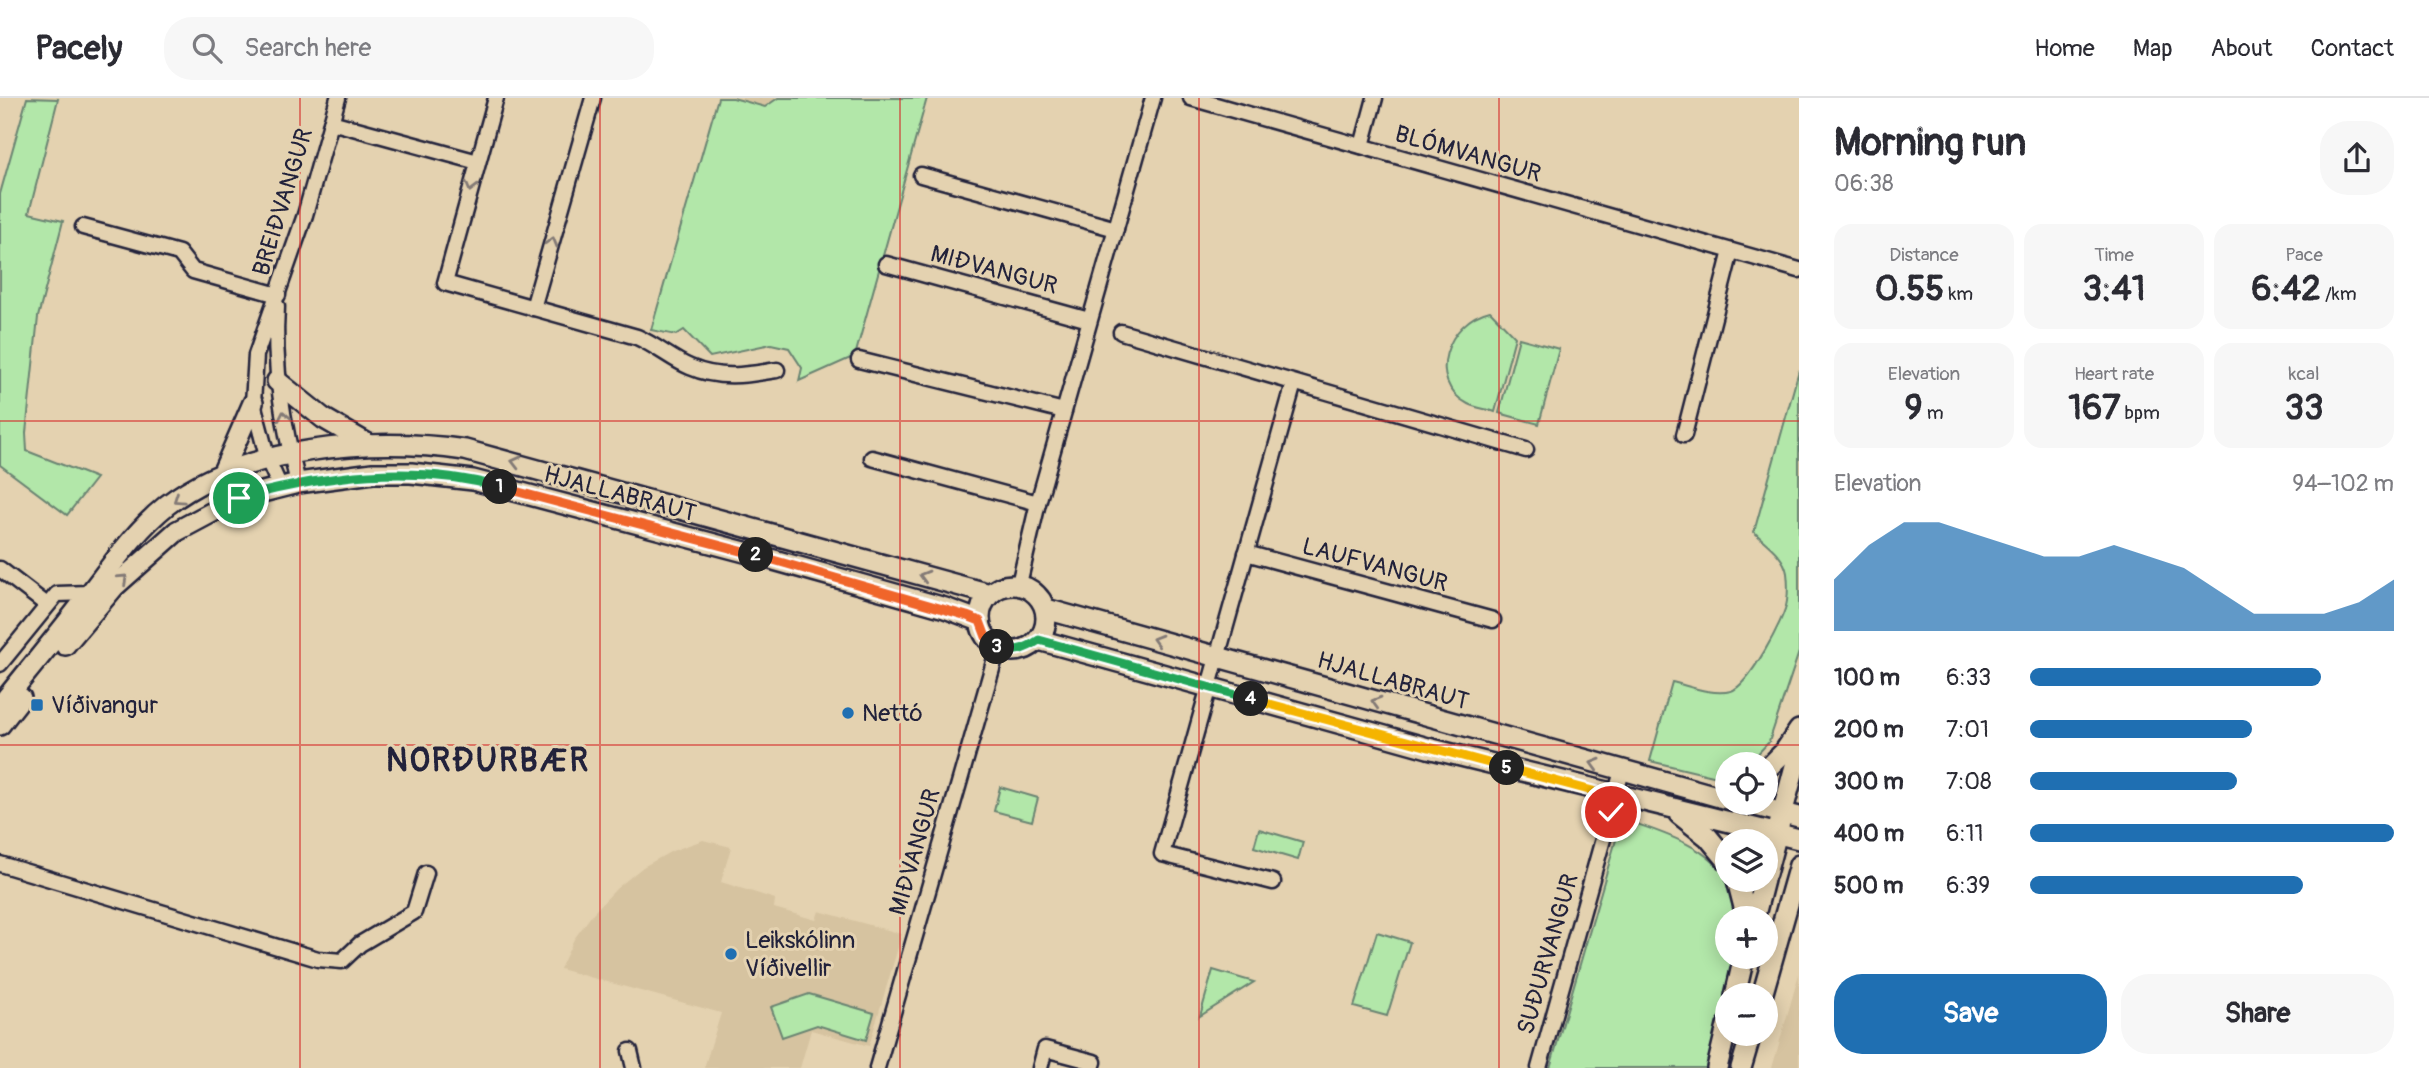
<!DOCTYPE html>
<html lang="en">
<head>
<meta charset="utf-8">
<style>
	body { margin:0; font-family:Pangolin,sans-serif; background:#f7f7f7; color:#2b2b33; height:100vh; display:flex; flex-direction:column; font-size:26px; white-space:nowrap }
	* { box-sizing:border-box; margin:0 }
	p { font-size:23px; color:#7c7c81 }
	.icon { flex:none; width:38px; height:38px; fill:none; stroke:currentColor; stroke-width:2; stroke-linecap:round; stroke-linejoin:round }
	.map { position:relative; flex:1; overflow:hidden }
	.sheet { display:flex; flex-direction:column; background:#fff; width:630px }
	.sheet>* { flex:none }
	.buttons { position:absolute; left:1715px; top:654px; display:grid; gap:14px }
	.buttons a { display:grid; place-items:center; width:63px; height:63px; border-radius:50%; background:#fff; box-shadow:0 4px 18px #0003; font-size:35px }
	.pin { position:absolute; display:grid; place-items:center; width:60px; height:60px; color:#fff; margin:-30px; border:4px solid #fff; border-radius:50%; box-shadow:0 2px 7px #0007 }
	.km { position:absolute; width:35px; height:35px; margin:-18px; border-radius:50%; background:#222; color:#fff; font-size:19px; line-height:35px; text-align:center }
	.round { display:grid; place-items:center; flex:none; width:74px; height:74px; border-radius:28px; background:#f7f7f7 }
	.overview { display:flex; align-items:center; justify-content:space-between; height:119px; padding:0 35px }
	h1 { font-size:38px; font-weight:700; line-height:52px }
	.metrics { display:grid; grid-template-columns:repeat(3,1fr); gap:10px; height:119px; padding:7px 35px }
	.metrics div { display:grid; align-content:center; border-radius:18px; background:#f7f7f7; text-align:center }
	.metrics b { font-size:35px; font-weight:700 }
	.metrics small { font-size:19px; font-weight:400 }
	.metrics p { font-size:19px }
	.chart { height:196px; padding:14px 35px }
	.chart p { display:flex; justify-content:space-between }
	.chart svg { width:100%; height:126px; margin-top:7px; fill:#1f6fb2; opacity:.7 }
	.button { display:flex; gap:14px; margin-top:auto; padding:14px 35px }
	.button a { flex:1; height:80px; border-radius:28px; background:#1f6fb2; color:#fff; font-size:28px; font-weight:700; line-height:80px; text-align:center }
	.button a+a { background:#f7f7f7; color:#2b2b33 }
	ul { padding:0 35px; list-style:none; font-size:23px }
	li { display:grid; grid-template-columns:112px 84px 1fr; align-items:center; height:52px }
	li i { height:18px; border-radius:9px; background:#1f6fb2 }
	header { display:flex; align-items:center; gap:42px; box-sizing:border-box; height:98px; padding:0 35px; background:#fff; border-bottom:2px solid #e1e1e2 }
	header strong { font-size:33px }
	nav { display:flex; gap:38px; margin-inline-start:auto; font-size:24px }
	.search { width:490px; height:63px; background:#f7f7f7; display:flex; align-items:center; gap:18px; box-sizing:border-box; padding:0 24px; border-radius:28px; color:#7c7c81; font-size:26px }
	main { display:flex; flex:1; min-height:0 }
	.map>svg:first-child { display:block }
</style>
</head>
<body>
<header>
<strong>Pacely</strong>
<div class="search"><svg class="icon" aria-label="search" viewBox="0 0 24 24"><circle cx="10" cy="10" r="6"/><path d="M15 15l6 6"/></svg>Search here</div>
<nav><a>Home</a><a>Map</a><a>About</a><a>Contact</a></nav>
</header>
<main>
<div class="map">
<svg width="1799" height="970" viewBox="0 0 1799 970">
	<rect width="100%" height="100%" fill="#e4d2b0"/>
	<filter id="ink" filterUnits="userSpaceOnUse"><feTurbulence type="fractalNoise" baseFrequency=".0143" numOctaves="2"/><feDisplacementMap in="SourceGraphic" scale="14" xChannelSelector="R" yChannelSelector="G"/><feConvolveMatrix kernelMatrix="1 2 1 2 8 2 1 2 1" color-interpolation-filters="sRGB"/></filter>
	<g filter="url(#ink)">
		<!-- built -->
		<g fill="#d6c3a0">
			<polygon points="733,0 778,0 765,9"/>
			<polygon points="703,742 731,749 721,784 775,801 774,810 816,822 819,813 902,836 869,948 811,932 800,970 704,970 721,915 560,871 574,841 594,814 617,790 643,769 672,753"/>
			<polygon points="1799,876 1799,970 1772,970"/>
		</g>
		<!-- green -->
		<g fill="#b2e7a9" stroke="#6a8472" stroke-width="2">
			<polygon points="27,0 58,1 29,115 63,123 38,219 26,335 27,353 96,380 67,417 0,367 0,96"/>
			<polygon points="718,0 733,0 765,9 778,0 927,0 855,258 799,283 802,270 789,250 771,246 710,259 684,232 676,237 651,232"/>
			<path d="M 1490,213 L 1515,239 L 1495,314 C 1486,311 1476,310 1468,306 C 1425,284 1447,223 1490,213 Z"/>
			<polygon points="1519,240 1559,251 1539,326 1499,315"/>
			<path d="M 1799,272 L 1799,554 L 1769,644 L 1747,667 L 1727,667 L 1727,678 L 1717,679 L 1650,663 L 1672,584 C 1689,588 1713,598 1731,593 C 1748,588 1785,521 1787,503 C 1788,495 1788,483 1787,475 C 1784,457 1766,446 1754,434 Z"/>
			<polygon points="1000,689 1038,700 1032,723 994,713"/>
			<path d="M 1622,721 C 1654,732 1712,748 1727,783 C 1731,794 1733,809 1734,821 L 1727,821 L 1727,859 L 1735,859 L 1710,970 L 1550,970 Z"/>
			<polygon points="1259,731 1303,744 1298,762 1254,749"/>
			<polygon points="1377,834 1410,844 1387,918 1354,909"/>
			<polygon points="1213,872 1254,884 1200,918"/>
			<polygon points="809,896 874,915 866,942 817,927 782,939 771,909"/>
		</g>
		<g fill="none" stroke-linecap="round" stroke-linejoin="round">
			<!-- street casing -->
			<g stroke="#22223b" stroke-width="19">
				<g id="street">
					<path d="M 496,0 L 445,185 L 637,239 C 657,248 673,262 690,269 C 720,282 747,277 777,272"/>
					<polyline points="1191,0 1799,172"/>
					<polyline points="331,24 478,64"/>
					<polyline points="1362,48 1375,0"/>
					<polyline points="921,77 1116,131"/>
					<polyline points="83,129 179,155 193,173 278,197"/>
					<polyline points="886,166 1089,222"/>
					<path d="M 277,208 C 273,269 283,326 298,385"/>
					<polyline points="533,210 593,0"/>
					<polyline points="1121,234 1526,352"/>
					<polyline points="859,262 1064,313"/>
					<polyline points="1684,337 1731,153"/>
					<polyline points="872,360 1038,405"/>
					<polyline points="280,389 268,362 253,305 256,257 305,117 338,0"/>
					<polyline points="1246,455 1493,522"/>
					<polyline points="0,471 47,507"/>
					<polyline points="1019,486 1038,405 1153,0"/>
					<polyline points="0,566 57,496 90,495"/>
					<polyline points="0,766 318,861 342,863 360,846 414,814 426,775"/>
					<polyline points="1273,784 1162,756 1294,285"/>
					<polyline points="630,953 634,970"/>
					<polyline points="877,970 998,550"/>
					<polyline points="1040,970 1045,951 1094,964 1092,970"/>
					<polyline points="1539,970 1622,673"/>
				</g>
			</g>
			<!-- secondary casing -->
			<g stroke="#22223b" stroke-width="24">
				<g id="secondary">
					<polyline points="277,283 323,320 368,346"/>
					<polyline points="222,376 253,305"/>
					<circle cx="1013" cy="520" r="33"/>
					<polyline points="1046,511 1727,701"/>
					<polyline points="1039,542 1428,650 1799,741"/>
					<polyline points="65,547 114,489 177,433 239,400 298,385 373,375 411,375 473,382 756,457 945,510 980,523"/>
					<path d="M 0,608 C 30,570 61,534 90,495 C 114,464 136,432 167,407 C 243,348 373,339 465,352 L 990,496"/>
					<polyline points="0,627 21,600"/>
					<polyline points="1766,672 1784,654 1799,632"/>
					<polyline points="1744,705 1799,719"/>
					<polyline points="1679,716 1708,739 1727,762"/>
					<polyline points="1766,776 1799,653"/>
					<polyline points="1737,782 1747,821"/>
					<polyline points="1754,821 1764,782"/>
					<polyline points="1735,898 1744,859"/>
					<polyline points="1762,898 1799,767"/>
					<polyline points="1717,970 1727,928"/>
					<polyline points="1741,970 1751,936"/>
				</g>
			</g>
			<!-- street -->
			<use href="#street" stroke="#e4d2b0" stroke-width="14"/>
			<!-- secondary -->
			<use href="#secondary" stroke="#e4d2b0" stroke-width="19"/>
		</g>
		<!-- one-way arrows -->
		<defs><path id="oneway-chevron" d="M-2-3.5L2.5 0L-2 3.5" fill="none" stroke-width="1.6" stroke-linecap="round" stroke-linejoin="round" transform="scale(1.75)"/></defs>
		<g stroke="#837a76">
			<use href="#oneway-chevron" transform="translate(471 89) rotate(105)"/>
			<use href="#oneway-chevron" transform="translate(552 144) rotate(-74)"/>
			<use href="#oneway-chevron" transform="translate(284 318) rotate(-101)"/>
			<use href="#oneway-chevron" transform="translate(516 364) rotate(-166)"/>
			<use href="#oneway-chevron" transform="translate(178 401) rotate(146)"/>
			<use href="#oneway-chevron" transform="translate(924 478) rotate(-164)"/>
			<use href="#oneway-chevron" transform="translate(123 481) rotate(-43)"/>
			<use href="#oneway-chevron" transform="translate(1157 542) rotate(-164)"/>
			<use href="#oneway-chevron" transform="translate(1376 604) rotate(-164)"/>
			<use href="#oneway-chevron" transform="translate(1595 666) rotate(-164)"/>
		</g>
	</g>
	<g fill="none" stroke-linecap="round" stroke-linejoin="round" filter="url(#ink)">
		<!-- split-1 casing -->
		<g stroke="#fff" stroke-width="14">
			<path id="split-1" d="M 239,400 C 326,377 412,365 500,389"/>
		</g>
		<!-- split-2 casing -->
		<g stroke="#fff" stroke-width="14">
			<polyline id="split-2" points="500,389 756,457"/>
		</g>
		<!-- split-3 casing -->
		<g stroke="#fff" stroke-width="14">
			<polyline id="split-3" points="756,457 967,518 980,523 986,539 997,549"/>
		</g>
		<!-- split-4 casing -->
		<g stroke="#fff" stroke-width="14">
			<path id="split-4" d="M 997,549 C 1014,555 1024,552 1039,542 L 1251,601"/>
		</g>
		<!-- split-5 casing -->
		<g stroke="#fff" stroke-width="14">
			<polyline id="split-5" points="1251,601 1507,670"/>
		</g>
		<!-- split-6 casing -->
		<g stroke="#fff" stroke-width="14">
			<polyline id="split-6" points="1507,670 1615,699 1611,714"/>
		</g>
		<!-- split-1 -->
		<use href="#split-1" stroke="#22a559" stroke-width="9"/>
		<!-- split-2 -->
		<use href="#split-2" stroke="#f0652b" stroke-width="9"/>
		<!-- split-3 -->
		<use href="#split-3" stroke="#f0652b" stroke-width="9"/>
		<!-- split-4 -->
		<use href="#split-4" stroke="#22a559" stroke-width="9"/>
		<!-- split-5 -->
		<use href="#split-5" stroke="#f5b400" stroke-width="9"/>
		<!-- split-6 -->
		<use href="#split-6" stroke="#f5b400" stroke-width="9"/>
	</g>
	<!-- grid -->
	<path fill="none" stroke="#d62828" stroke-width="2" stroke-opacity="0.55" d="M 300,0 L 300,970M 600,0 L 600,970M 900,0 L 900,970M 1199,0 L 1199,970M 1499,0 L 1499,970M 0,323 L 1799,323M 0,647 L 1799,647"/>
	<!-- markers -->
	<g fill="#1f6fb2" stroke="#e4d2b0" stroke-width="2.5">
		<rect x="30" y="600" width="14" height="14" rx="3.5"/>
		<circle cx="848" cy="615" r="7"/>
		<circle cx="731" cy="856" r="7"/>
	</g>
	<g text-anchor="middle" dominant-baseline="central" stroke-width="6" stroke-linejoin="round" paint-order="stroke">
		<!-- street labels -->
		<g font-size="24" fill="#22223b" stroke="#e4d2b0">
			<text transform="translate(1468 56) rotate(16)">BLÓMVANGUR</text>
			<text transform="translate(283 104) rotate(-73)">BREIÐVANGUR</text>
			<text transform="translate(994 172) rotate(15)">MIÐVANGUR</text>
			<text transform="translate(620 396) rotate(15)">HJALLABRAUT</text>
			<text transform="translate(1375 467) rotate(15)">LAUFVANGUR</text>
			<text transform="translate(1393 583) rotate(16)">HJALLABRAUT</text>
			<text transform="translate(915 754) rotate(-74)">MIÐVANGUR</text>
			<text transform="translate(1548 856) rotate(-74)">SUÐURVANGUR</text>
		</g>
		<!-- poi labels -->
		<g font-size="24" fill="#22223b" stroke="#e4d2b0" text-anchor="start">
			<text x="51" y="607">Víðivangur</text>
			<text x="862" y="615">Nettó</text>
			<text x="745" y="842">Leikskólinn<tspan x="745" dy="28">Víðivellir</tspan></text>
		</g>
		<!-- district labels -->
		<g font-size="32" font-weight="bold" letter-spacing="2" fill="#22223b" stroke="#e4d2b0">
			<text x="488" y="663">NORÐURBÆR</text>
		</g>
	</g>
</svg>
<div class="buttons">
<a><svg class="icon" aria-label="locate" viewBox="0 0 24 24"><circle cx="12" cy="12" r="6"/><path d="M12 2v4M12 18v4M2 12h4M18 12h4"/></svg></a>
<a><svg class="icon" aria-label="layers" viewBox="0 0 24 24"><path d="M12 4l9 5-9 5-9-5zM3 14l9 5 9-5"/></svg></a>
<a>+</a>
<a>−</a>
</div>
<div class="pin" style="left:239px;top:400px;background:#1e9e55"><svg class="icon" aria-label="arrive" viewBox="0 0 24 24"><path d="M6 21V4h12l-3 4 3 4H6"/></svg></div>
<div class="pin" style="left:1611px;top:714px;background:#d93025"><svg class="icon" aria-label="check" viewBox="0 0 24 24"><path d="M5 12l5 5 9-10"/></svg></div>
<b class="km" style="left:500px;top:389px">1</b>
<b class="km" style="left:756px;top:457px">2</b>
<b class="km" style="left:997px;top:549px">3</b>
<b class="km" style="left:1251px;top:601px">4</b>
<b class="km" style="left:1507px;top:670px">5</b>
</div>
<section class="sheet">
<div class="overview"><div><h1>Morning run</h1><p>06:38</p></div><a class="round"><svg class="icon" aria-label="share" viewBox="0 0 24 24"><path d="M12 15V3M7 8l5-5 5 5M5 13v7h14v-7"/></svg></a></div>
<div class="metrics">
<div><p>Distance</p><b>0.55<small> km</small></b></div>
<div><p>Time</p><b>3:41</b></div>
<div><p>Pace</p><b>6:42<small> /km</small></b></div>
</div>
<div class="metrics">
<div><p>Elevation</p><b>9<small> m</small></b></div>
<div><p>Heart rate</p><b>167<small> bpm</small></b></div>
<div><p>kcal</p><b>33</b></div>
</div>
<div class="chart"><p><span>Elevation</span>94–102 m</p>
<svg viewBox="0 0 160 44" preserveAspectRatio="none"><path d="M0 44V26L10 14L20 6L30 6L40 10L50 14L60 18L70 18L80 14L90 18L100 22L110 30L120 38L130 38L140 38L150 34L160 26V44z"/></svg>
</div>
<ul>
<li><b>100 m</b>6:33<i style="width:80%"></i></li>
<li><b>200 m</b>7:01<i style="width:61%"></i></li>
<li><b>300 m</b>7:08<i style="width:57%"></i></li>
<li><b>400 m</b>6:11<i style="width:100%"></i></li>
<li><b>500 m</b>6:39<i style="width:75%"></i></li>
</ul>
<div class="button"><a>Save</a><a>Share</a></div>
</section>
</main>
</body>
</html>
